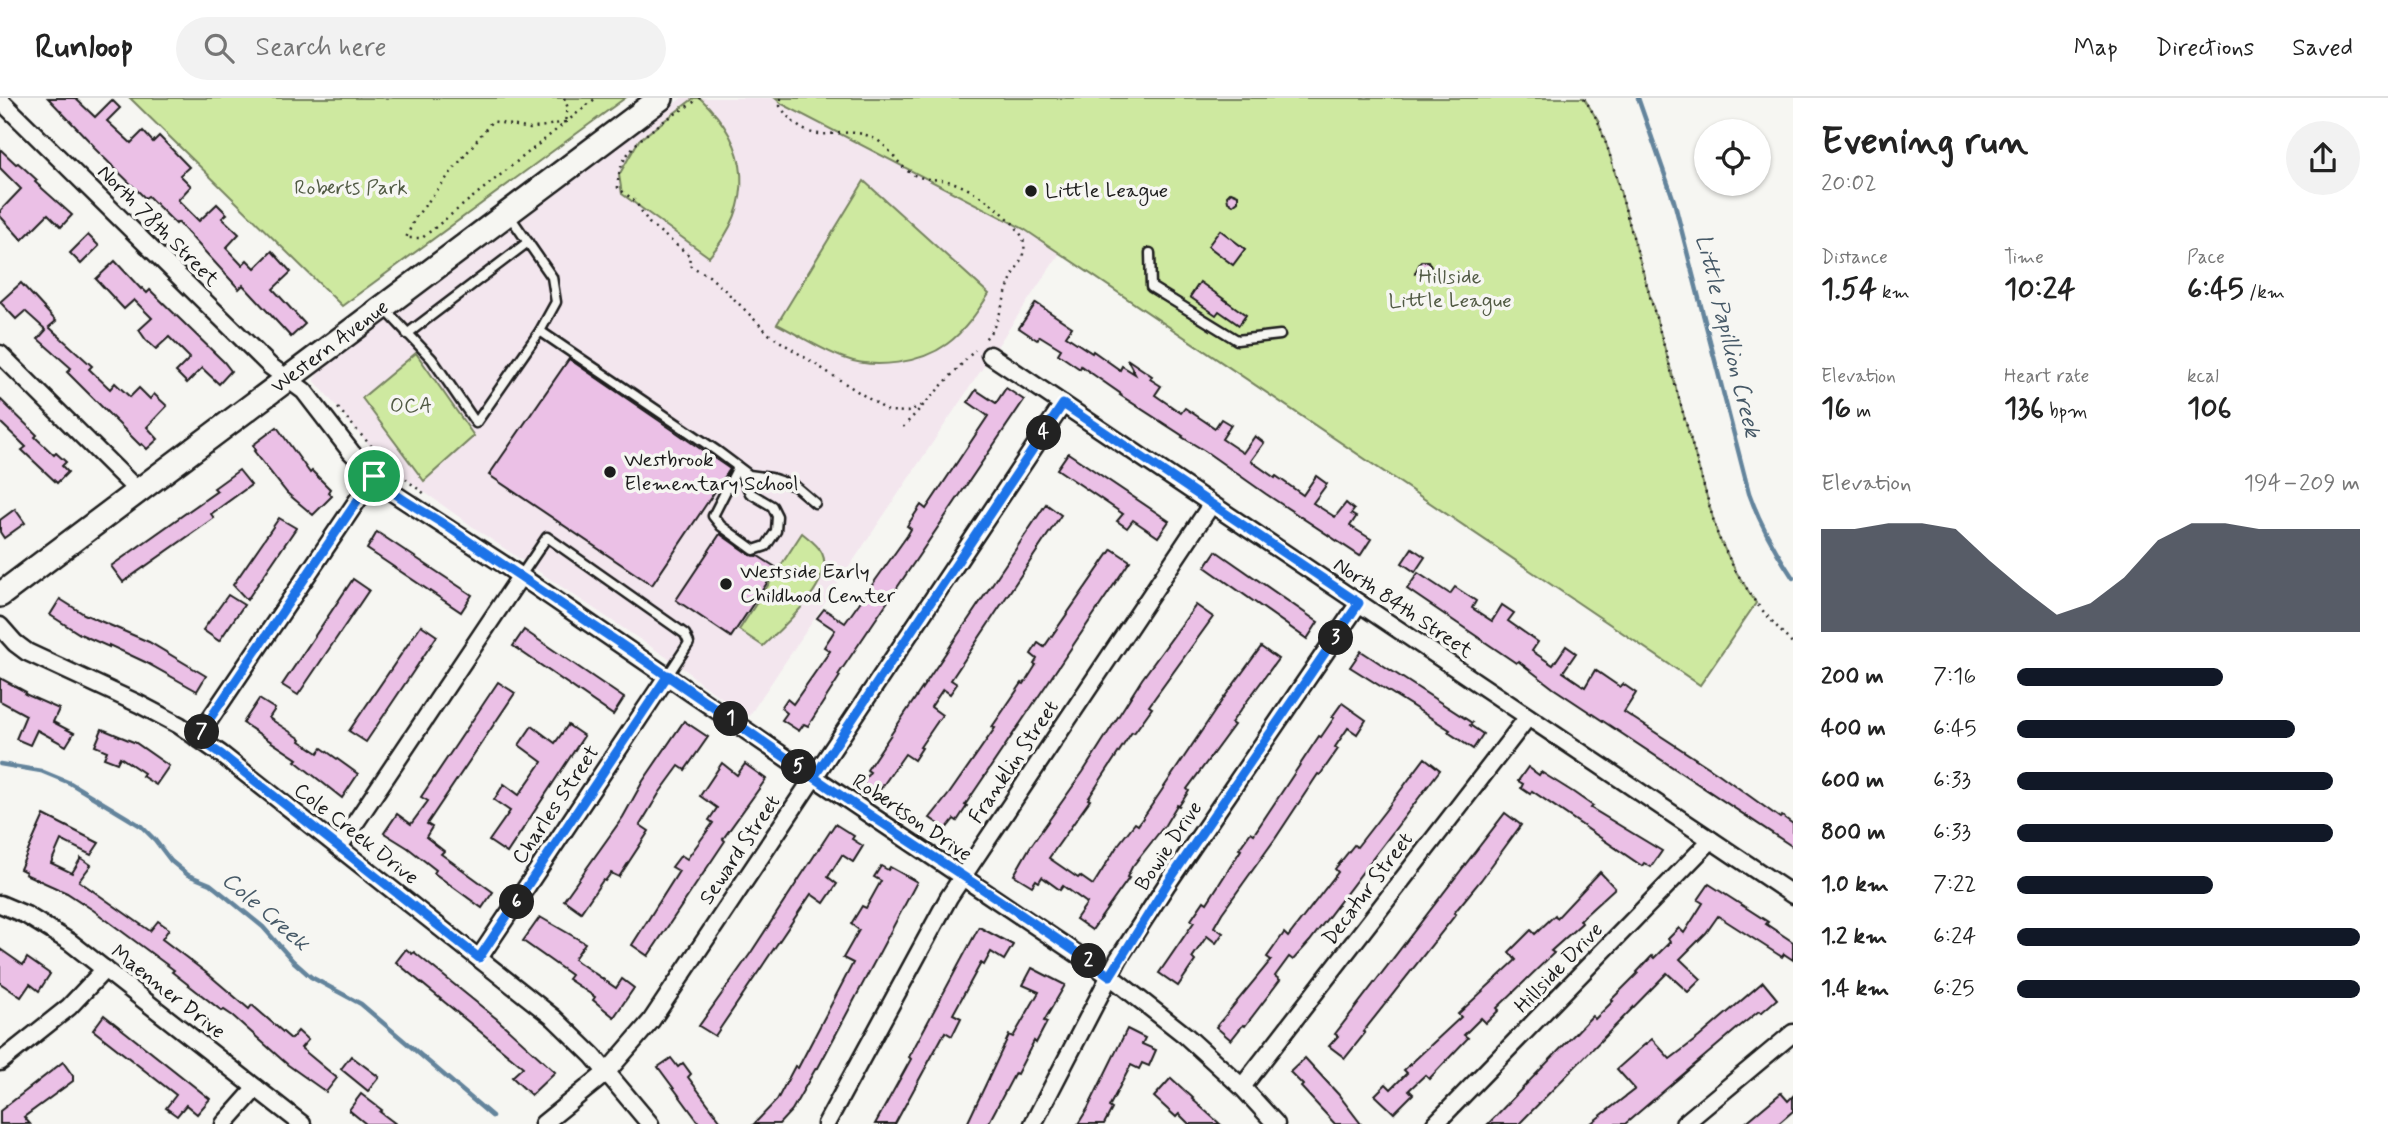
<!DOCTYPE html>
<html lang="en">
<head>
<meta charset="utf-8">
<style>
	body { margin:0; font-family:Mynerve,sans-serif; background:#f2f2f2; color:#222; height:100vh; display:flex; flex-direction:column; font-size:26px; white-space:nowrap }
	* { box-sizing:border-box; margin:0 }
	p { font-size:23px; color:#767676 }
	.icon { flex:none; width:38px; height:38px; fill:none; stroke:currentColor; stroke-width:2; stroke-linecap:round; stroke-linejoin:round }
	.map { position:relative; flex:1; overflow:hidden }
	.sheet { display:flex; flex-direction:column; background:#fff; width:595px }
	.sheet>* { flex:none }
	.tools { position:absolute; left:1694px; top:21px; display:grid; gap:14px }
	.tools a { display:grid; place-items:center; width:77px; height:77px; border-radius:50%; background:#fff; box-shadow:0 2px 5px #0004; font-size:35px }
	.pin { position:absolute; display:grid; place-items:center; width:60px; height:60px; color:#fff; margin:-30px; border:4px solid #fff; border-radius:50%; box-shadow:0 2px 7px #0007 }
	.km { position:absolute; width:35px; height:35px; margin:-18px; border-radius:50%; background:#222; color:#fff; font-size:19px; line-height:35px; text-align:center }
	.round { display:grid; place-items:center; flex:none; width:74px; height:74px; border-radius:37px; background:#f2f2f2 }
	.headline { display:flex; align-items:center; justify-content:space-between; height:119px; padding:0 28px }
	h1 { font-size:38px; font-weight:800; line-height:52px }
	.metrics { display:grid; grid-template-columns:repeat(3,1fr); gap:10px; height:119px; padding:7px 28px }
	.metrics div { display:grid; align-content:center }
	.metrics b { font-size:30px; font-weight:800 }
	.metrics small { font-size:19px; font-weight:400 }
	.metrics p { font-size:19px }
	.chart { height:196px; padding:14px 28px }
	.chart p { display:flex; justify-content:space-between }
	.chart svg { width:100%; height:126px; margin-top:7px; fill:#111827; opacity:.7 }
	ul { padding:0 28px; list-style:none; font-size:23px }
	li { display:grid; grid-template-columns:112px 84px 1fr; align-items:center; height:52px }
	li i { height:18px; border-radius:9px; background:#111827 }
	header { display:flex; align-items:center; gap:42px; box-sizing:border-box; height:98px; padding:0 35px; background:#fff; border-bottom:2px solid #e0e0e0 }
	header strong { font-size:33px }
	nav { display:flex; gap:38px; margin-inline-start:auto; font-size:24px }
	.search { width:490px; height:63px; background:#f2f2f2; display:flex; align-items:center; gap:18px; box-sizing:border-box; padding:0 24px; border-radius:38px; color:#767676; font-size:26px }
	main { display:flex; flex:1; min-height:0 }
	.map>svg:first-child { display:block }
</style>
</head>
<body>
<header>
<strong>Runloop</strong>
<div class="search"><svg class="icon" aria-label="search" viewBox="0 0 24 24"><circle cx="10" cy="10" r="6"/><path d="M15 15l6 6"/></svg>Search here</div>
<nav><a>Map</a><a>Directions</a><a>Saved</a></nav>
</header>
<main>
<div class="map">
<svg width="1793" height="1026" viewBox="0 0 1793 1026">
	<rect width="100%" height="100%" fill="#f6f6f2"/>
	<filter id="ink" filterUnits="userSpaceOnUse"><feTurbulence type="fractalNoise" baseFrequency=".0143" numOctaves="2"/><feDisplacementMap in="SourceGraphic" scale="14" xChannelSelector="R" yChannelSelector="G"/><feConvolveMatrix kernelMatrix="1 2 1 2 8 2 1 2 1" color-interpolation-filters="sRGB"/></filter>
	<g filter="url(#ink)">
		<!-- built -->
		<polygon fill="#f3e6ee" points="682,0 775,0 782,6 1024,131 1060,155 749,618 701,586 687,573 480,434 395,373 375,354 314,282 318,274 390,218"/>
		<!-- green -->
		<g fill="#cee9a0" stroke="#75825e" stroke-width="2">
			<polygon points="130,0 625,0 342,208"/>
			<path d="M 694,0 L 700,0 C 751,48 756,105 709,159 L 622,96 L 619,77 L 639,42 Z"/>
			<polygon points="775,0 1584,0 1598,23 1609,54 1718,438 1735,472 1756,505 1700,587 1024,131 782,6"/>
			<path d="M 864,83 L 989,196 C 978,213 964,234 947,246 C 921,265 875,272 844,260 C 821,252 799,237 777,226 Z"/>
			<polygon points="416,255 474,338 424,383 362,300"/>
			<path d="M 802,435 C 809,441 818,447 822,455 C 836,484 781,530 763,548 L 739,532 Z"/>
		</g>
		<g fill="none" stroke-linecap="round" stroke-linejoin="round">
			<!-- stream -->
			<g stroke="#64849c" stroke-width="4.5">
				<path d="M 1638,0 L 1674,103 L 1749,395 C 1760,426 1775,453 1793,480"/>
				<polyline points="0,666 41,673 70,685 141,728 155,742 171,763 188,777 210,786 225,798 263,829 293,863 311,879 361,906 492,1018"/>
			</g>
		</g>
		<!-- building -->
		<g fill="#ebc0e6" stroke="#1c1c1c" stroke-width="2">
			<polygon points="48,0 75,0 95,19 112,2 120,10 107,23 131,45 143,33 153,44 159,38 189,69 180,77 191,88 178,102 199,123 217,106 227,116 222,120 239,136 226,150 242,167 247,162 255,170 272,153 291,174 273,191 305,226 291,239 243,187 239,191 178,124 176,126 148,98 145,100 93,49 94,48"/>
			<polygon points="0,51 16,66 18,65 25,71 37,82 35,84 72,117 61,129 48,116 22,142 0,118 0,113 21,91 0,70"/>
			<polygon points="1231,94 1238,97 1238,103 1233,107 1228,104 1227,98"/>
			<polygon points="1220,132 1245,151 1233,167 1208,148"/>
			<polygon points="88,137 99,148 81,166 70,155"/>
			<polygon points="115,163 141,191 142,190 147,195 150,192 224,264 231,273 219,286 202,270 187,285 176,274 190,260 169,239 156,251 146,242 139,232 152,220 134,202 124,211 96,181"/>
			<polygon points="1421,163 1428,163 1431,169 1428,174 1415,175"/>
			<polygon points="1200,184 1246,217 1239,227 1219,213 1216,217 1190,199"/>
			<polygon points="21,185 56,223 49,229 92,268 89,271 110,291 115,285 130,299 139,290 150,301 154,296 167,308 147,329 158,341 147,351 142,346 140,347 67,274 71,270 38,241 46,232 25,213 16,221 0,204"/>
			<polygon points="1036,205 1072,229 1066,238 1092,255 1093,253 1120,272 1122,268 1135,276 1127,261 1152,278 1150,281 1161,288 1155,297 1181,315 1185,310 1215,330 1221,321 1231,327 1222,341 1243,355 1255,338 1264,345 1251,363 1275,380 1276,378 1303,397 1316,378 1327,386 1313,405 1335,419 1346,405 1354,412 1351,416 1356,419 1350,428 1371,441 1360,458 1266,396 1205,353 1182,339 1183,338 1120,297 1121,296 1081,268 1080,271 1058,256 1061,251 1040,238 1037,242 1019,230"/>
			<polygon points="569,261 730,371 652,487 489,377"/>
			<polygon points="1006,290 1024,302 838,577 840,578 808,628 804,626 799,633 782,622 787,615 781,610 787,601 793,606 830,553 824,549 835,532 817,520 824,511 845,525 907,438 911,431 907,428 921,407 926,411 988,318 968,304 976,292 996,305"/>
			<polygon points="0,301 37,337 35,339 54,357 56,355 66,364 62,368 68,374 57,385 22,352 26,349 0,324"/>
			<polygon points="277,329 310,375 312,373 330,391 328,394 332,398 313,417 287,395 254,353 256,352 253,347"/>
			<polygon points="1068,355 1169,423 1158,439 1133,422 1127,430 1117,423 1123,416 1057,371"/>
			<polygon points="239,372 251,387 211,416 214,420 123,484 111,468 217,393 214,390"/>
			<polygon points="1046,406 1061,417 951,582 957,586 950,596 943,591 931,609 942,617 920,649 922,650 914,662 905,656 877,696 862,685 870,674 867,672"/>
			<polygon points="15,411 25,425 4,440 0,434 0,422"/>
			<polygon points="279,420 296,430 247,502 233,487"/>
			<polygon points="377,434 472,497 461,514 367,451"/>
			<polygon points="720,436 750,457 758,458 777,470 731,539 676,502"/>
			<polygon points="1412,450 1425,459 1415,474 1402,465"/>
			<polygon points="1112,451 1130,463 965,707 967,708 957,723 954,721 946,731 930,720 949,696 995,630 992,629 1022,585 1024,586 1036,567 1034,566 1037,561 1031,556 1038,545 1044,549"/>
			<polygon points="1216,453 1318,524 1307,541 1205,469"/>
			<polygon points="1418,475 1450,496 1455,489 1476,503 1472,510 1492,523 1502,507 1514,515 1508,523 1538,544 1532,553 1553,567 1566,548 1576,555 1563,574 1585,589 1595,572 1620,589 1623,586 1636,595 1624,614 1719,676 1780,720 1782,718 1793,726 1793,749 1553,590 1518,563 1516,565 1407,491"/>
			<polygon points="353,481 369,492 298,597 282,587"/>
			<polygon points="228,497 244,507 219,543 203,532"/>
			<polygon points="60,501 84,516 149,544 206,578 197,593 145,564 109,547 109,549 80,536 50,517"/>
			<polygon points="1196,507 1213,519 1149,608 1152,610 1134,635 1132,634 1088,701 1090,702 1049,760 1078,780 1080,778 1093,787 1118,747 1135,725 1138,727 1160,695 1223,601 1261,549 1278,561 1231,625 1234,627 1187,691 1189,693 1179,708 1177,707 1165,727 1132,769 1127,779 1129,780 1092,832 1076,821 1087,805 1063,788 1060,792 1042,779 1039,784 1036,782 1032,788 1014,777 1030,749 1083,674 1142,581"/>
			<polygon points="421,527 437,538 366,644 349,633"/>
			<polygon points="524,532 624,600 613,617 513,548"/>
			<polygon points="1361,553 1472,625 1470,627 1483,636 1473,651 1448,634 1450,632 1350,569"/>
			<polygon points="0,580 26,594 25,596 59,611 53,624 74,635 66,648 37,632 30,647 16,641 26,617 0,603"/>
			<polygon points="498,584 515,595 427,726 432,729 426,739 444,753 441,756 493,794 482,810 434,775 436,772 408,750 384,735 397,716 411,726 428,703 421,699"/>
			<polygon points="259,601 275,611 269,620 301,641 300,643 318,655 322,650 358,676 342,700 295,663 297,661 243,625"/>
			<polygon points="1342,605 1366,622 1357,636 1348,630 1335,649 1338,651 1320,677 1318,676 1275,741 1222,815 1214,829 1223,835 1216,845 1207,838 1192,860 1195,863 1178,888 1159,875 1194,824 1191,822 1204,803 1207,805 1241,752 1239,751 1251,734 1254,736 1319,638 1321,639 1334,620 1332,619"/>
			<polygon points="684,623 708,639 685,672 679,668 660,694 640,727 649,733 619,779 611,775 605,783 603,782 581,814 564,802 623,719 643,683"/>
			<polygon points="568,627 584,638 507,755 489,743 510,713 494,702 504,686 519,697 542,664 519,647 532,628 555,645"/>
			<polygon points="102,631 136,645 169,668 156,687 142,678 144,675 120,659 117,665 104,660 107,653 95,648"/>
			<polygon points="1425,660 1440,672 1310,843 1293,862 1289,859 1275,878 1280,882 1245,928 1243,927 1231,942 1216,929 1271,862 1267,859 1284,835 1288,839 1338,774 1335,771 1354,747 1357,749 1385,713"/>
			<polygon points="722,665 737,677 745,666 766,681 723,741 725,743 648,858 632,847 679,773 672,769 681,757 687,761 713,725 709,722 717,710 700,698"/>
			<polygon points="1528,669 1539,677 1541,674 1573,694 1593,708 1591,710 1662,753 1651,769 1644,765 1642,768 1532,693 1530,696 1521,690 1523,686 1518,683"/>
			<polygon points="1505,715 1521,727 1481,782 1454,815 1456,816 1363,934 1365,935 1345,960 1329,948 1338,938 1335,936"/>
			<polygon points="44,717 99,745 91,757 61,742 51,765 72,775 81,760 91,767 79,783 150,833 158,823 169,831 162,841 208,876 249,911 252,907 291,941 298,933 308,942 301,950 337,980 326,994 288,967 233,918 224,912 222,913 172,874 174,872 93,812 67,795 25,776 26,774 20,771"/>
			<polygon points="835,726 854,738 852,741 863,748 853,764 842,757 828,779 837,786 824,805 811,796 715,938 699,928 750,856"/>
			<polygon points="881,768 888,772 890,769 917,784 818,970 816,970 792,1012 779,1026 754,1026 777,1002 795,968 798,970 853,865 843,860 859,832 851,826 862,808 866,810 881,783 874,779"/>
			<polygon points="1600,774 1615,790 1580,822 1582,825 1551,853 1554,855 1497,910 1499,912 1486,925 1481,920 1464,937 1468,940 1429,981 1425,977 1409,992 1413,996 1394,1015 1375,997 1386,986 1391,991 1407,975 1404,972 1461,919 1458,916 1516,862 1509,854 1531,832 1535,836 1555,817 1557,820"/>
			<polygon points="1709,786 1768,824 1766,826 1793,844 1793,862 1784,856 1782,859 1718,818 1706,835 1680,861 1701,881 1688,894 1667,875 1519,1026 1488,1026 1592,918 1595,921 1613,903 1611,902 1638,875 1637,874 1652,858 1654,860 1670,844 1668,841 1679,830 1684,835 1703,805 1698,802"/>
			<polygon points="540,819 585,845 574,861 616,890 622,881 634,890 614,919 593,902 595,899 568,881 571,877 523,843"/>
			<polygon points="979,829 1013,847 1004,862 991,854 984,867 981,865 953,916 961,920 952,938 945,934 895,1026 875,1026 911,961 909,959"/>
			<polygon points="0,851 23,867 27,860 50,876 39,893 30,886 21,899 0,885"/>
			<polygon points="406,851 412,856 414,854 497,921 555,974 531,997 512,979 523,969 396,864"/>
			<polygon points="1032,870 1065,887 1044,923 1047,924 1036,945 1034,943 1017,976 1015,975 988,1026 967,1026 1009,937 1013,939 1039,894 1023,887"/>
			<polygon points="1763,884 1777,901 1761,915 1759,913 1739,929 1625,1026 1590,1026 1635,991 1617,971 1643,948 1652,941 1670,961 1699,939"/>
			<polygon points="104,917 210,1001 197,1016 186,1007 177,1018 166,1010 176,997 93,932"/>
			<polygon points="1127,931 1145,940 1142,946 1156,952 1149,968 1142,965 1139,971 1131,967 1109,1009 1112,1011 1104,1026 1078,1026 1088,1010"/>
			<polygon points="351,958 379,979 368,993 341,971"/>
			<polygon points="671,960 678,969 683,965 691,976 688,979 723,1026 700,1026 658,969"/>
			<polygon points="1305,960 1338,996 1361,1026 1335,1026 1301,989 1303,987 1290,974"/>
			<polygon points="63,964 73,978 73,983 24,1019 30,1026 0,1026 0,1013"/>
			<polygon points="1171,980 1193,1000 1192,1001 1220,1026 1189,1026 1179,1016 1176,1019 1154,999"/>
			<polygon points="1781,995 1788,1003 1793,998 1793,1013 1778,1026 1744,1026"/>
			<polygon points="361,996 382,1012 380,1014 396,1026 366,1026 349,1012"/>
		</g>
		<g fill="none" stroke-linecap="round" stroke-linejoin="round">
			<!-- lane casing -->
			<g stroke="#1c1c1c" stroke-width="13">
				<g id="lane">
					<polyline points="1150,155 1151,189 1237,242 1280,237"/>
					<polyline points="384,210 432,261 476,325 540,233 556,204 552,179 509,117"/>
					<polyline points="540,233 717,353 749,377 771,380 795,388 815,405"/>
					<polyline points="407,236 528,144"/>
					<polygon points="738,369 750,395 772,408 777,418 776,433 766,448 754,452 721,428 713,418"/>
					<polyline points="520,479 547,439 685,536 689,545 668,577"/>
				</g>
			</g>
			<!-- street casing -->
			<g stroke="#1c1c1c" stroke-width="21">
				<g id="street">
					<polyline points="0,2 270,268 304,293 351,354 387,391 503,466 814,679 1110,878 1185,937 1242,989 1276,1026"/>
					<polyline points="0,256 138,393"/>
					<polyline points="990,257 1793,797"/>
					<polyline points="0,528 15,545 27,554 139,606 179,627 221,656 554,920 593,958 650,1026"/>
					<polyline points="197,640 374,378"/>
					<polyline points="339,749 520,479"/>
					<polyline points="0,806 26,817 70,844 302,1026"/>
					<polyline points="479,860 668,577"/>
					<polyline points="0,964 69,909 105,871"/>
					<polyline points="1242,989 1528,619"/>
					<polyline points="224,1026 256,990"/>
					<polyline points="543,1026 607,974 651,923 1063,306"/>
					<polyline points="826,1026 949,799 1211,407"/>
					<polyline points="1033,1026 1119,860 1167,786 1359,505"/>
					<polyline points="1435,1026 1711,742"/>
					<polyline points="1684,1026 1793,935"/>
				</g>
			</g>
			<!-- secondary casing -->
			<g stroke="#1c1c1c" stroke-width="28">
				<g id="secondary">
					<path id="s1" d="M 0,497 L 661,0"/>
				</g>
			</g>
			<!-- path -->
			<g stroke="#1c1c1c" stroke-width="2.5" stroke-dasharray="2 5" stroke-linecap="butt">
				<polyline points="564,0 568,10 565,23"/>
				<path d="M 700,0 C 668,22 615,46 618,90 L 635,103 L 649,125 L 690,158 L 689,167 L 709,178 L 727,194 L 770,237 L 888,313 L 907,314 L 923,307"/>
				<path d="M 781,0 L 780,8 C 814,59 839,21 875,41 C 891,49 898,69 914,77 C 926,83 939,80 951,84 C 973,90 1018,121 1024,144 C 1027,156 1014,173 1010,184 C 1002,204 1000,226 984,242"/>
				<polyline points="1584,0 1598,23 1609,54 1718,438 1735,472 1756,505 1793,547"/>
				<polyline points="565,24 530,31 492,23 415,120 406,140 422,140 596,0"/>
				<path d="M 338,310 C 365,342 391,372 425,396"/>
				<polyline points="903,329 975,252"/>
			</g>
			<!-- lane -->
			<use href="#lane" stroke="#f6f6f2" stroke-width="8"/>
			<!-- street -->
			<use href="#street" stroke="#f6f6f2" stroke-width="16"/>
			<!-- secondary -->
			<use href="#secondary" stroke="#f6f6f2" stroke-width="23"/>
		</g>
	</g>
	<g fill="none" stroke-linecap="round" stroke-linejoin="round" filter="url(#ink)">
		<!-- route casing -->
		<g stroke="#fff" stroke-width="14">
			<path id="route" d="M 374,378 C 396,400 422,412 448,429 C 497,463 547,496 597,530 C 670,579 742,630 815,680 C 913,747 1014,809 1110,878 L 1167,786 L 1359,505 L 1063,306 L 814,679 L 668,577 L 479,860 L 221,656 L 197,640 L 374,378"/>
		</g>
		<!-- route -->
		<use href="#route" stroke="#1a73e8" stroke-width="9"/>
	</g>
	<!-- markers -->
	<g fill="#1c1c1c" stroke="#f6f6f2" stroke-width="2.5">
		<circle cx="1031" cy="93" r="7"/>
		<circle cx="610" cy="374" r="7"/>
		<circle cx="726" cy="486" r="7"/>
	</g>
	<g text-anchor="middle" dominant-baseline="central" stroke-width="7" stroke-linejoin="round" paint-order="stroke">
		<!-- park labels -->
		<g font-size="21" fill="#515a44" stroke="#f6f6f2">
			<text x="351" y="90">Roberts Park</text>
			<text x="1450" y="179">Hillside<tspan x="1450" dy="24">Little League</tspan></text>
			<text x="411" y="308">OCA</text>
		</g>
		<!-- poi labels -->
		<g font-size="21" fill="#1c1c1c" stroke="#f6f6f2" text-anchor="start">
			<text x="1045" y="93">Little League</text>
			<text x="624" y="362">Westbrook<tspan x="624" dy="24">Elementary School</tspan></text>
			<text x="740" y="474">Westside Early<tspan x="740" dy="24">Childhood Center</tspan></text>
		</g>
		<!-- street labels -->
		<g font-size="21" fill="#1c1c1c" stroke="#f6f6f2">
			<text transform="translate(158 128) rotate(45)">North 78th Street</text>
			<text stroke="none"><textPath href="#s1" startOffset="413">Western Avenue</textPath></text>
			<text transform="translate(1403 510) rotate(34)">North 84th Street</text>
			<text transform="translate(1014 664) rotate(-56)">Franklin Street</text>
			<text transform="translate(556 707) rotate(-56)">Charles Street</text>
			<text transform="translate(912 720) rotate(34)">Robertson Drive</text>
			<text transform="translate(356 736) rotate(38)">Cole Creek Drive</text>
			<text transform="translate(1169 748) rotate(-56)">Bowie Drive</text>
			<text transform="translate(740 752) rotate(-56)">Seward Street</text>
			<text transform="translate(1368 791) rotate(-53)">Decatur Street</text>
			<text transform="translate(1559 870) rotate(-46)">Hillside Drive</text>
			<text transform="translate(168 894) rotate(38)">Maenner Drive</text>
		</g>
		<!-- water labels -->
		<g font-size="23" font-style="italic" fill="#465967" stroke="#f6f6f2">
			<text transform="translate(1727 238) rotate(76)">Little Papillion Creek</text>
			<text transform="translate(265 814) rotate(41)">Cole Creek</text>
		</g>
	</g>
</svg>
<div class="tools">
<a><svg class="icon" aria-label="locate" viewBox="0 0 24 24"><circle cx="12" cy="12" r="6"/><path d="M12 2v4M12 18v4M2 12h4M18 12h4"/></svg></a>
</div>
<div class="pin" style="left:374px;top:378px;background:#1e9e55"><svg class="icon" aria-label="arrive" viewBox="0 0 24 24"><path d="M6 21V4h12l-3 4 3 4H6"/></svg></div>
<b class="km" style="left:731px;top:621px">1</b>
<b class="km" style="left:1089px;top:863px">2</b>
<b class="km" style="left:1336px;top:540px">3</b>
<b class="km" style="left:1044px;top:335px">4</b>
<b class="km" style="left:799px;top:669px">5</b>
<b class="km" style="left:517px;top:804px">6</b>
<b class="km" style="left:202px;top:634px">7</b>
</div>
<section class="sheet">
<div class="headline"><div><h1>Evening run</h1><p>20:02</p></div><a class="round"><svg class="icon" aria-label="share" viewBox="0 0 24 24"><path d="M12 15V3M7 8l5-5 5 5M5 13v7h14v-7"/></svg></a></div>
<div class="metrics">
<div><p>Distance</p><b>1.54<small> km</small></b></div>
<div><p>Time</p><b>10:24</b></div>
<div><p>Pace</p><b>6:45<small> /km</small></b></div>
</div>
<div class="metrics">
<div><p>Elevation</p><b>16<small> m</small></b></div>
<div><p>Heart rate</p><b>136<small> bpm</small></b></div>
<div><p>kcal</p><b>106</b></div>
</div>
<div class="chart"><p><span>Elevation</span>194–209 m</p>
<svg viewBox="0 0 160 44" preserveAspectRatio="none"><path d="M0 44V8L10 8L20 6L30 6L40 8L50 19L60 29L70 38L80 34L90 25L100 12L110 6L120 6L130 8L140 8L150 8L160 8V44z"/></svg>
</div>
<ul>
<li><b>200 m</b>7:16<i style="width:60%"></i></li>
<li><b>400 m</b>6:45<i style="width:81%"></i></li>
<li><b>600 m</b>6:33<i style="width:92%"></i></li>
<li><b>800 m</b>6:33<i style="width:92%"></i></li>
<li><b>1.0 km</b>7:22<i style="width:57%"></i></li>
<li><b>1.2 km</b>6:24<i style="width:100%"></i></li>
<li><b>1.4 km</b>6:25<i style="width:100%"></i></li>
</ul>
</section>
</main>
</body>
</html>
